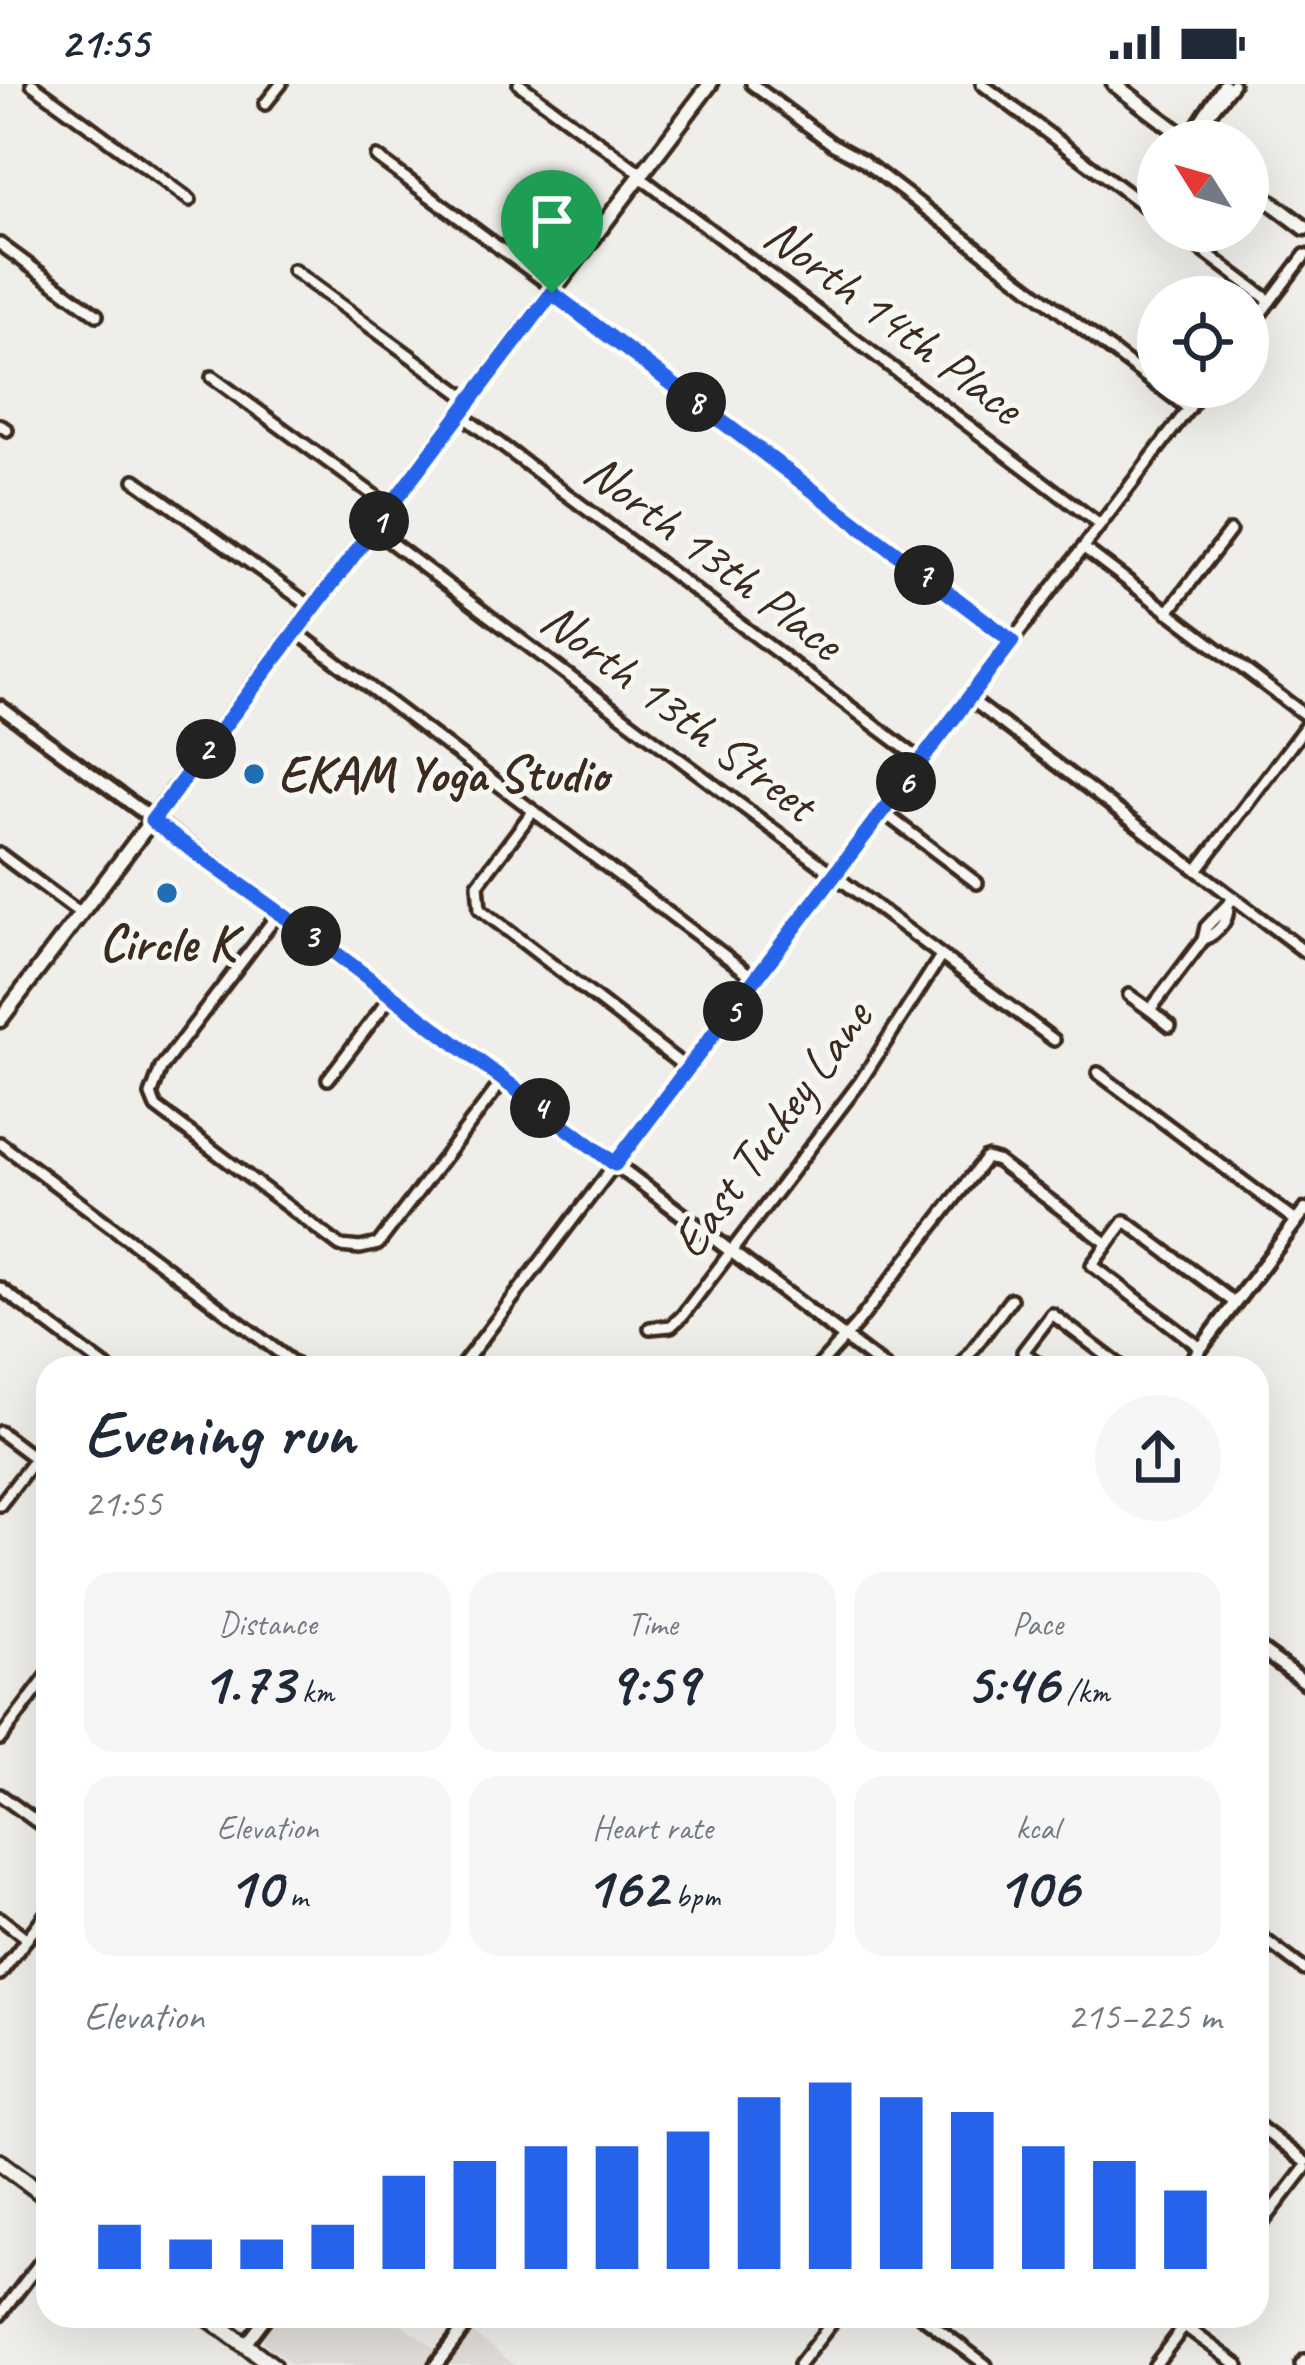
<!DOCTYPE html>
<html lang="en">
<head>
<meta charset="utf-8">
<style>
	body { margin:0; font-family:Caveat,sans-serif; background:#f6f6f7; color:#1f2937; height:100vh; display:flex; flex-direction:column; font-size:45px; white-space:nowrap }
	* { box-sizing:border-box; margin:0 }
	p { font-size:39px; color:#747a83 }
	.icon { flex:none; width:66px; height:66px; fill:none; stroke:currentColor; stroke-width:2; stroke-linecap:round; stroke-linejoin:round }
	.map { position:relative; flex:1; overflow:hidden }
	.side { position:absolute; left:36px; top:1272px; width:1233px; height:972px; display:flex; flex-direction:column; background:#fff; border-radius:36px; box-shadow:0 12px 48px #0002 }
	.side>* { flex:none }
	.needle { width:78px; rotate:307deg }
	.buttons { position:absolute; left:1137px; top:36px; display:grid; gap:24px }
	.buttons a { display:grid; place-items:center; width:132px; height:132px; border-radius:50%; background:#fff; box-shadow:0 12px 48px #0002; font-size:60px }
	.pin { position:absolute; display:grid; place-items:center; width:102px; height:102px; color:#fff; margin:-123px -51px; border-radius:50% 50% 50% 0; rotate:-45deg; box-shadow:0 0 12px #0007 }
	.pin .icon { rotate:45deg }
	.km { position:absolute; width:60px; height:60px; margin:-30px; border-radius:50%; background:#222; color:#fff; font-size:33px; line-height:60px; text-align:center }
	.round { display:grid; place-items:center; flex:none; width:126px; height:126px; border-radius:63px; background:#f6f6f7 }
	.overview { display:flex; align-items:center; justify-content:space-between; height:204px; padding:0 48px }
	h1 { font-size:66px; font-weight:700; line-height:90px }
	.stats { display:grid; grid-template-columns:repeat(3,1fr); gap:18px; height:204px; padding:12px 48px }
	.stats div { display:grid; align-content:center; border-radius:30px; background:#f6f6f7; text-align:center }
	.stats b { font-size:60px; font-weight:700 }
	.stats small { font-size:33px; font-weight:400 }
	.stats p { font-size:33px }
	.chart { height:336px; padding:24px 48px }
	.chart p { display:flex; justify-content:space-between }
	.chart svg { width:100%; height:216px; margin-top:12px; stroke:#2563eb; stroke-width:6 }
	.status { display:flex; justify-content:space-between; align-items:center; height:84px; padding:0 60px; background:#fff; direction:ltr }
	.status svg { height:33px; fill:currentColor }
	.map>svg:first-child { display:block }
</style>
</head>
<body>
<div class="status"><b>21:55</b><svg viewBox="0 0 49 12"><path d="M0 12V9h3v3zM5 12V6h3v6zM10 12V3h3v9zM15 12V0h3v12zM26 1h20v11H26zM47 4h2v5h-2z"/></svg></div>
<div class="map">
<svg width="1305" height="2281" viewBox="0 0 1305 2281">
	<rect width="100%" height="100%" fill="#efeeea"/>
	<filter id="ink" filterUnits="userSpaceOnUse"><feTurbulence type="fractalNoise" baseFrequency=".00833" numOctaves="2"/><feDisplacementMap in="SourceGraphic" scale="24" xChannelSelector="R" yChannelSelector="G"/><feConvolveMatrix kernelMatrix="1 2 1 2 8 2 1 2 1" color-interpolation-filters="sRGB"/></filter>
	<g filter="url(#ink)">
		<!-- built -->
		<g fill="#e2dfdb">
			<polygon points="276,2232 391,2232 437,2266 426,2281 293,2281 263,2257 264,2248"/>
			<polygon points="470,2247 515,2281 445,2281"/>
		</g>
		<g fill="none" stroke-linecap="round" stroke-linejoin="round">
			<!-- minor casing -->
			<g stroke="#3b2a1e" stroke-width="18">
				<g id="minor">
					<polyline points="32,0 190,116"/>
					<polyline points="519,0 642,90"/>
					<polyline points="752,0 832,60 863,77 1158,302"/>
					<polyline points="982,0 1158,132"/>
					<polyline points="265,20 281,0"/>
					<polyline points="1194,46 1224,0"/>
					<polyline points="1189,56 1233,0"/>
					<polyline points="377,73 555,205"/>
					<polyline points="640,93 1100,441"/>
					<polyline points="1177,147 1270,217"/>
					<polyline points="0,160 97,231"/>
					<polyline points="293,186 470,316"/>
					<polyline points="552,209 1012,557"/>
					<polyline points="1248,246 1305,171"/>
					<polyline points="212,293 390,423"/>
					<polyline points="1160,303 1189,325"/>
					<polyline points="460,330 922,677"/>
					<polyline points="0,341 7,346"/>
					<polyline points="135,396 313,524"/>
					<polyline points="373,445 1054,956"/>
					<polyline points="1084,464 1305,631"/>
					<polyline points="1168,528 1230,447"/>
					<polyline points="295,547 757,896"/>
					<polyline points="969,614 1305,868"/>
					<polyline points="533,727 478,800 480,825 689,986"/>
					<polyline points="883,728 977,799"/>
					<polyline points="0,770 81,830"/>
					<polyline points="1197,786 1305,643"/>
					<path d="M 1228,823 C 1228,839 1217,849 1203,856 L 1206,843 L 1234,814"/>
					<polyline points="278,830 161,984 151,1011 156,1023 340,1162 360,1164 378,1160 504,995"/>
					<polyline points="1129,911 1150,926 1203,856"/>
					<polyline points="1150,926 1170,942"/>
					<polyline points="1098,989 1296,1137"/>
					<polyline points="328,995 392,911"/>
					<polyline points="0,1059 300,1284"/>
					<polyline points="0,1204 107,1284"/>
					<polyline points="650,1244 671,1242 682,1232 860,998 941,872"/>
					<polyline points="1201,1264 1092,1181 1125,1137 1235,1219"/>
					<polyline points="460,1284 1205,303"/>
					<polyline points="817,1284 856,1241 986,1074 997,1077 1108,1160"/>
					<polyline points="959,1284 1011,1215"/>
					<polyline points="1044,1284 1023,1268 1052,1230 1123,1284"/>
					<polyline points="0,1348 48,1384"/>
					<polyline points="0,1421 35,1375"/>
					<polyline points="0,1655 48,1591"/>
					<polyline points="0,1711 48,1746"/>
					<polyline points="0,1834 27,1855"/>
					<polyline points="1257,1850 1305,1886"/>
					<polyline points="0,1890 48,1827"/>
					<polyline points="1257,2041 1305,2078"/>
					<polyline points="35,2105 48,2088"/>
					<polyline points="1257,2146 1305,2084"/>
					<polyline points="0,2231 48,2168"/>
					<polyline points="921,2232 986,2281"/>
					<polyline points="1171,2232 1238,2281"/>
					<polyline points="245,2261 267,2232"/>
					<polyline points="799,2281 837,2232"/>
					<polyline points="1155,2281 1192,2232"/>
					<polyline points="1301,2281 1305,2276"/>
				</g>
			</g>
			<!-- tertiary casing -->
			<g stroke="#3b2a1e" stroke-width="20">
				<g id="tertiary">
					<polyline points="0,623 392,911 885,1284"/>
					<polyline points="1186,1284 1305,1126"/>
					<polyline points="1257,1563 1305,1598"/>
					<polyline points="436,2281 473,2232"/>
				</g>
			</g>
			<!-- secondary casing -->
			<g stroke="#3b2a1e" stroke-width="21">
				<g id="secondary">
					<polyline points="1114,0 1190,57"/>
					<polyline points="1248,101 1305,144"/>
					<polyline points="0,936 710,0"/>
				</g>
			</g>
			<!-- primary casing -->
			<g stroke="#3b2a1e" stroke-width="22">
				<g id="primary">
					<polyline points="0,2078 48,2114"/>
					<polyline points="206,2232 272,2281"/>
				</g>
			</g>
			<!-- minor -->
			<use href="#minor" stroke="#f6f6f2" stroke-width="9"/>
			<!-- tertiary -->
			<use href="#tertiary" stroke="#f6f6f2" stroke-width="10"/>
			<!-- secondary -->
			<use href="#secondary" stroke="#f6f6f2" stroke-width="12"/>
			<!-- primary -->
			<use href="#primary" stroke="#f6f6f2" stroke-width="14"/>
		</g>
	</g>
	<g fill="none" stroke-linecap="round" stroke-linejoin="round" filter="url(#ink)">
		<!-- route casing -->
		<g stroke="#fff" stroke-width="24">
			<polygon id="route" points="552,209 1012,557 615,1080 334,868 152,737"/>
		</g>
		<!-- route -->
		<use href="#route" stroke="#2563eb" stroke-width="15"/>
	</g>
	<!-- markers -->
	<g fill="#1f6fb2" stroke="#f6f6f2" stroke-width="4.5">
		<circle cx="254" cy="690" r="12"/>
		<circle cx="167" cy="809" r="12"/>
	</g>
	<g text-anchor="middle" dominant-baseline="central" stroke-width="10" stroke-linejoin="round" paint-order="stroke">
		<!-- street labels -->
		<g font-size="51" fill="#3b2a1e" stroke="#f6f6f2">
			<text transform="translate(894 236) rotate(37)">North 14th Place</text>
			<text transform="translate(714 472) rotate(37)">North 13th Place</text>
			<text transform="translate(679 627) rotate(37)">North 13th Street</text>
			<text transform="translate(771 1045) rotate(-54)">East Tuckey Lane</text>
		</g>
		<!-- poi labels -->
		<g font-size="51" font-weight="bold" fill="#3b2a1e" stroke="#f6f6f2" text-anchor="start">
			<text x="278" y="690">EKAM Yoga Studio</text>
			<text x="167" y="859" text-anchor="middle">Circle K</text>
		</g>
	</g>
</svg>
<div class="buttons">
<a><svg class="needle" viewBox="-14 -14 28 28"><path d="M0-13l5 13h-10z" fill="#e53935"/><path d="M0 13l5-13h-10z" fill="#747a83"/></svg></a>
<a><svg class="icon" aria-label="locate" viewBox="0 0 24 24"><circle cx="12" cy="12" r="6"/><path d="M12 2v4M12 18v4M2 12h4M18 12h4"/></svg></a>
</div>
<div class="pin" style="left:552px;top:209px;background:#1e9e55"><svg class="icon" aria-label="arrive" viewBox="0 0 24 24"><path d="M6 21V4h12l-3 4 3 4H6"/></svg></div>
<b class="km" style="left:379px;top:437px">1</b>
<b class="km" style="left:206px;top:665px">2</b>
<b class="km" style="left:311px;top:852px">3</b>
<b class="km" style="left:540px;top:1024px">4</b>
<b class="km" style="left:733px;top:927px">5</b>
<b class="km" style="left:906px;top:698px">6</b>
<b class="km" style="left:924px;top:491px">7</b>
<b class="km" style="left:696px;top:318px">8</b>
<section class="side">
<div class="overview"><div><h1>Evening run</h1><p>21:55</p></div><a class="round"><svg class="icon" aria-label="share" viewBox="0 0 24 24"><path d="M12 15V3M7 8l5-5 5 5M5 13v7h14v-7"/></svg></a></div>
<div class="stats">
<div><p>Distance</p><b>1.73<small> km</small></b></div>
<div><p>Time</p><b>9:59</b></div>
<div><p>Pace</p><b>5:46<small> /km</small></b></div>
</div>
<div class="stats">
<div><p>Elevation</p><b>10<small> m</small></b></div>
<div><p>Heart rate</p><b>162<small> bpm</small></b></div>
<div><p>kcal</p><b>106</b></div>
</div>
<div class="chart"><p><span>Elevation</span>215–225 m</p>
<svg viewBox="0 0 160 44" preserveAspectRatio="none"><path d="M5 44V35M15 44V38M25 44V38M35 44V35M45 44V25M55 44V22M65 44V19M75 44V19M85 44V16M95 44V9M105 44V6M115 44V9M125 44V12M135 44V19M145 44V22M155 44V28"/></svg>
</div>
</section>
</div>
</body>
</html>
